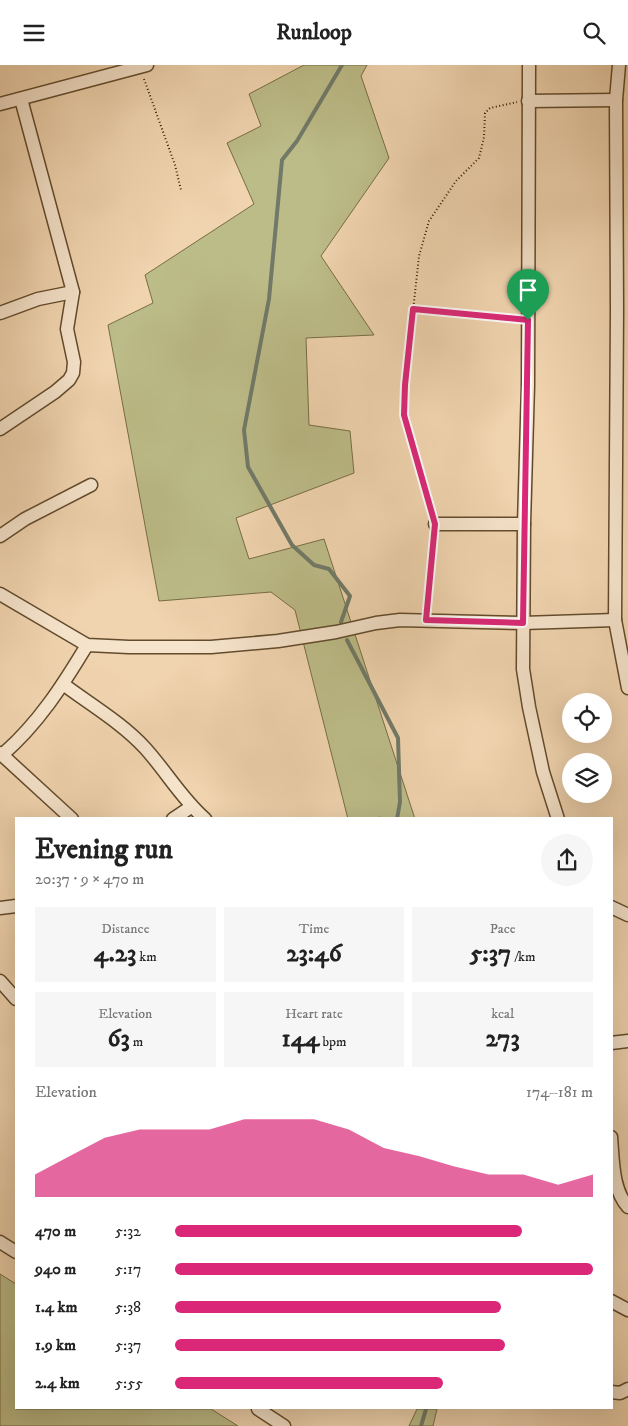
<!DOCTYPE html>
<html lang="en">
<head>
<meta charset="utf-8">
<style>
	body { margin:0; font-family:"IM FELL DW Pica",serif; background:#f6f6f6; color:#222; height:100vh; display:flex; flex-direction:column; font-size:19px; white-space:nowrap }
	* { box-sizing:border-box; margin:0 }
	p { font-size:16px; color:#767676 }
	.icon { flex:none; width:28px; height:28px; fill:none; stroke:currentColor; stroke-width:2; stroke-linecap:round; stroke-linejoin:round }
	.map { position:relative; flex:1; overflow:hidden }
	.panel { position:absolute; left:15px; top:752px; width:598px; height:592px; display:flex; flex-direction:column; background:#fff; border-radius:0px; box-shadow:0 5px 20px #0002 }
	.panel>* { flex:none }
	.buttons { position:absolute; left:562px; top:628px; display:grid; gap:10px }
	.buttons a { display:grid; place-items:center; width:50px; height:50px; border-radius:50%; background:#fff; box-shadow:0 5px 20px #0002; font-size:25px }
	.pin { position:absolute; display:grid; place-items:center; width:42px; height:42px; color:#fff; margin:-51px -21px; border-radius:50% 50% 50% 0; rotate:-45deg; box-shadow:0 0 5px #0007 }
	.pin .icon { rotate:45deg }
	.round { display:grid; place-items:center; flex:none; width:52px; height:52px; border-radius:26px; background:#f6f6f6 }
	.headline { display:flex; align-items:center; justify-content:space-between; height:85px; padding:0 20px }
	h1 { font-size:28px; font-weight:700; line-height:38px }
	.metrics { display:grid; grid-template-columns:repeat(3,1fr); gap:8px; height:85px; padding:5px 20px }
	.metrics div { display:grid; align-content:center; border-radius:0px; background:#f6f6f6; text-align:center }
	.metrics b { font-size:25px; font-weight:700 }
	.metrics small { font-size:14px; font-weight:400 }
	.metrics p { font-size:14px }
	.chart { height:140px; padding:10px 20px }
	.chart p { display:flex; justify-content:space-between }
	.chart svg { width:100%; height:90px; margin-top:5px; fill:#db2777; opacity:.7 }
	ul { padding:0 20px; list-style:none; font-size:16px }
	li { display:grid; grid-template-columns:80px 60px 1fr; align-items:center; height:38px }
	li i { height:12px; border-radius:6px; background:#db2777 }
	header { display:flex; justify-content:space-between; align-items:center; height:65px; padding:0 20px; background:#fff; font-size:22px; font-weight:700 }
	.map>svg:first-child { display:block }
</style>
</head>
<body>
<header><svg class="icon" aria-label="menu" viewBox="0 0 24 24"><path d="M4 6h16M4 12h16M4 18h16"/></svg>Runloop<svg class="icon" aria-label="search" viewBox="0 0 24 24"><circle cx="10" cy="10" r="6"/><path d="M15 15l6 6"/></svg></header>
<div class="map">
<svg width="628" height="1361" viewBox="0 0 628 1361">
	<rect width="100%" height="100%" fill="#f0d4af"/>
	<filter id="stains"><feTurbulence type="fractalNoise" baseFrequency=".004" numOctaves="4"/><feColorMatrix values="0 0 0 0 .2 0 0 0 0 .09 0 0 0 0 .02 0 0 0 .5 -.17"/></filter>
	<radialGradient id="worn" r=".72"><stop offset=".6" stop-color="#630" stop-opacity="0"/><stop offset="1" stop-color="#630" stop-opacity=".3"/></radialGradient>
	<!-- green -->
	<g fill="#bcbc88" stroke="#786c44">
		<polygon points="304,0 367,0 361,11 389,93 321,191 374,270 306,273 309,360 350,366 354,408 236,453 249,494 324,474 415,754 380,754 380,752 373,754 348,754 295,545 271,527 159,536 108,260 153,238 145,210 254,139 227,78 261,61 249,29"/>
		<polygon points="0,1209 16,1219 16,1344 211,1344 238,1361 0,1361"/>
		<polygon points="417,1344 437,1344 433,1361 409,1361"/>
	</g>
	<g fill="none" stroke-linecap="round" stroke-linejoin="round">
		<!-- stream -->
		<g stroke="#717a68" stroke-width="4">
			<polyline points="341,557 350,531 329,504 314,500 292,480 248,402 244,365 269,234 282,95 297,76 342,0"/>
			<polyline points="347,575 398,673 400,737 397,754"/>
			<polyline points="421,1361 426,1344"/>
		</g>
		<!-- minor casing -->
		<g stroke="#624b2c" stroke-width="15">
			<g id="minor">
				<polyline points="529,0 528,320 524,459 523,604 529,642 543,707 558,754"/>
				<polyline points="619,0 616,35 617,245 615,555 628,623"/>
				<polyline points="528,36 616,35"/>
				<polyline points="0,39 147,0"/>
				<polyline points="0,248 38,234 73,227"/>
				<polyline points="0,364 55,327 69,315 73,308 74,297 67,264 73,227 21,34"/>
				<polyline points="435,459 524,459"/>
				<polyline points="0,471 25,454 91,420"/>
				<polyline points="0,529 87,580 129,582 211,582 278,576 336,567 376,558 400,555 523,558 615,555"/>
				<path d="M 63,619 C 91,640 122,658 145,683 C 166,706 181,733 205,754"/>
				<polyline points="0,688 72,754"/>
				<path d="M 2,690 C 38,659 63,620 87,580"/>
				<polyline points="173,754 191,742"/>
				<polyline points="611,842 628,850"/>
				<polyline points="0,843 16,841"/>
				<polyline points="0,916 16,934"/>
				<polyline points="611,978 628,976"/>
				<path d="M 611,1072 C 613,1094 612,1124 628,1142"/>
				<polyline points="0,1177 16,1187"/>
				<polyline points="611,1236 628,1245"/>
				<polyline points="611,1327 620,1328 628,1324"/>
				<polyline points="258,1344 284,1361"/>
			</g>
		</g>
		<!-- path -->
		<g stroke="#331d00" stroke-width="2" stroke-dasharray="1 2.5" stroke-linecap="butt">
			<polyline points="144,14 175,100 181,125"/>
			<polyline points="414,244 516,254"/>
			<polyline points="432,448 404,350 405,320 419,191 429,156 456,116 479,93 484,72 485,48 490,43 517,37"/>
			<polyline points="427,545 434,470"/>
		</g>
		<!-- minor -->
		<use href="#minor" stroke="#f5e3cb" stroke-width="12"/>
	</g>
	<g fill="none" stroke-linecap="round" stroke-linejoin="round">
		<!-- route casing -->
		<g stroke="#fff" stroke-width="10">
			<polygon id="route" points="413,244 528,255 523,558 426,555 435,459 404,350 405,320"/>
		</g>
		<!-- route -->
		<use href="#route" stroke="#db2777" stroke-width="6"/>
	</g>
	<rect width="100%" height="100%" filter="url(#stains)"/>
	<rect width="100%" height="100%" fill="url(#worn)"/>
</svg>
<div class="buttons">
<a><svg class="icon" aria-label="locate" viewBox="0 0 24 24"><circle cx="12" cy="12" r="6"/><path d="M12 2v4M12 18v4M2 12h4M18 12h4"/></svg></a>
<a><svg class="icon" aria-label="layers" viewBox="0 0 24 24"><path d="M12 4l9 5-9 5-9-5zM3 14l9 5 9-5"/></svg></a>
</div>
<div class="pin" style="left:528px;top:255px;background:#1e9e55"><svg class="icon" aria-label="arrive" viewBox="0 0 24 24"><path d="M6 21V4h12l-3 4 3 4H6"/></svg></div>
<section class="panel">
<div class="headline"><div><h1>Evening run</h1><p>20:37 · 9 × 470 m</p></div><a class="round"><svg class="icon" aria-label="share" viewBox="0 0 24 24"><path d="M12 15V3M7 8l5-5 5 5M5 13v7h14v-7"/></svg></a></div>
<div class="metrics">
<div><p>Distance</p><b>4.23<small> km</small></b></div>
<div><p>Time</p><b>23:46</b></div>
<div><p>Pace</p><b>5:37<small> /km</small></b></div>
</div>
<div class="metrics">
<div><p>Elevation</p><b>63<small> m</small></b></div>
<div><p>Heart rate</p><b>144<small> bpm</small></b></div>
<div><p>kcal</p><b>273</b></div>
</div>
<div class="chart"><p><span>Elevation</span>174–181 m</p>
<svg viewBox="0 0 160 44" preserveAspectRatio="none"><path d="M0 44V33L10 24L20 15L30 11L40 11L50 11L60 6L70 6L80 6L90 11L100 20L110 24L120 29L130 33L140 33L150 38L160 33V44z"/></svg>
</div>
<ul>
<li><b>470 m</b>5:32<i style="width:83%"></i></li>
<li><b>940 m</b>5:17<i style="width:100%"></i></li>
<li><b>1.4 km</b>5:38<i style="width:78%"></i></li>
<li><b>1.9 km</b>5:37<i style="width:79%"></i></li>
<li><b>2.4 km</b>5:55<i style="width:64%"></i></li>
</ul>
</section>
</div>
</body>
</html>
